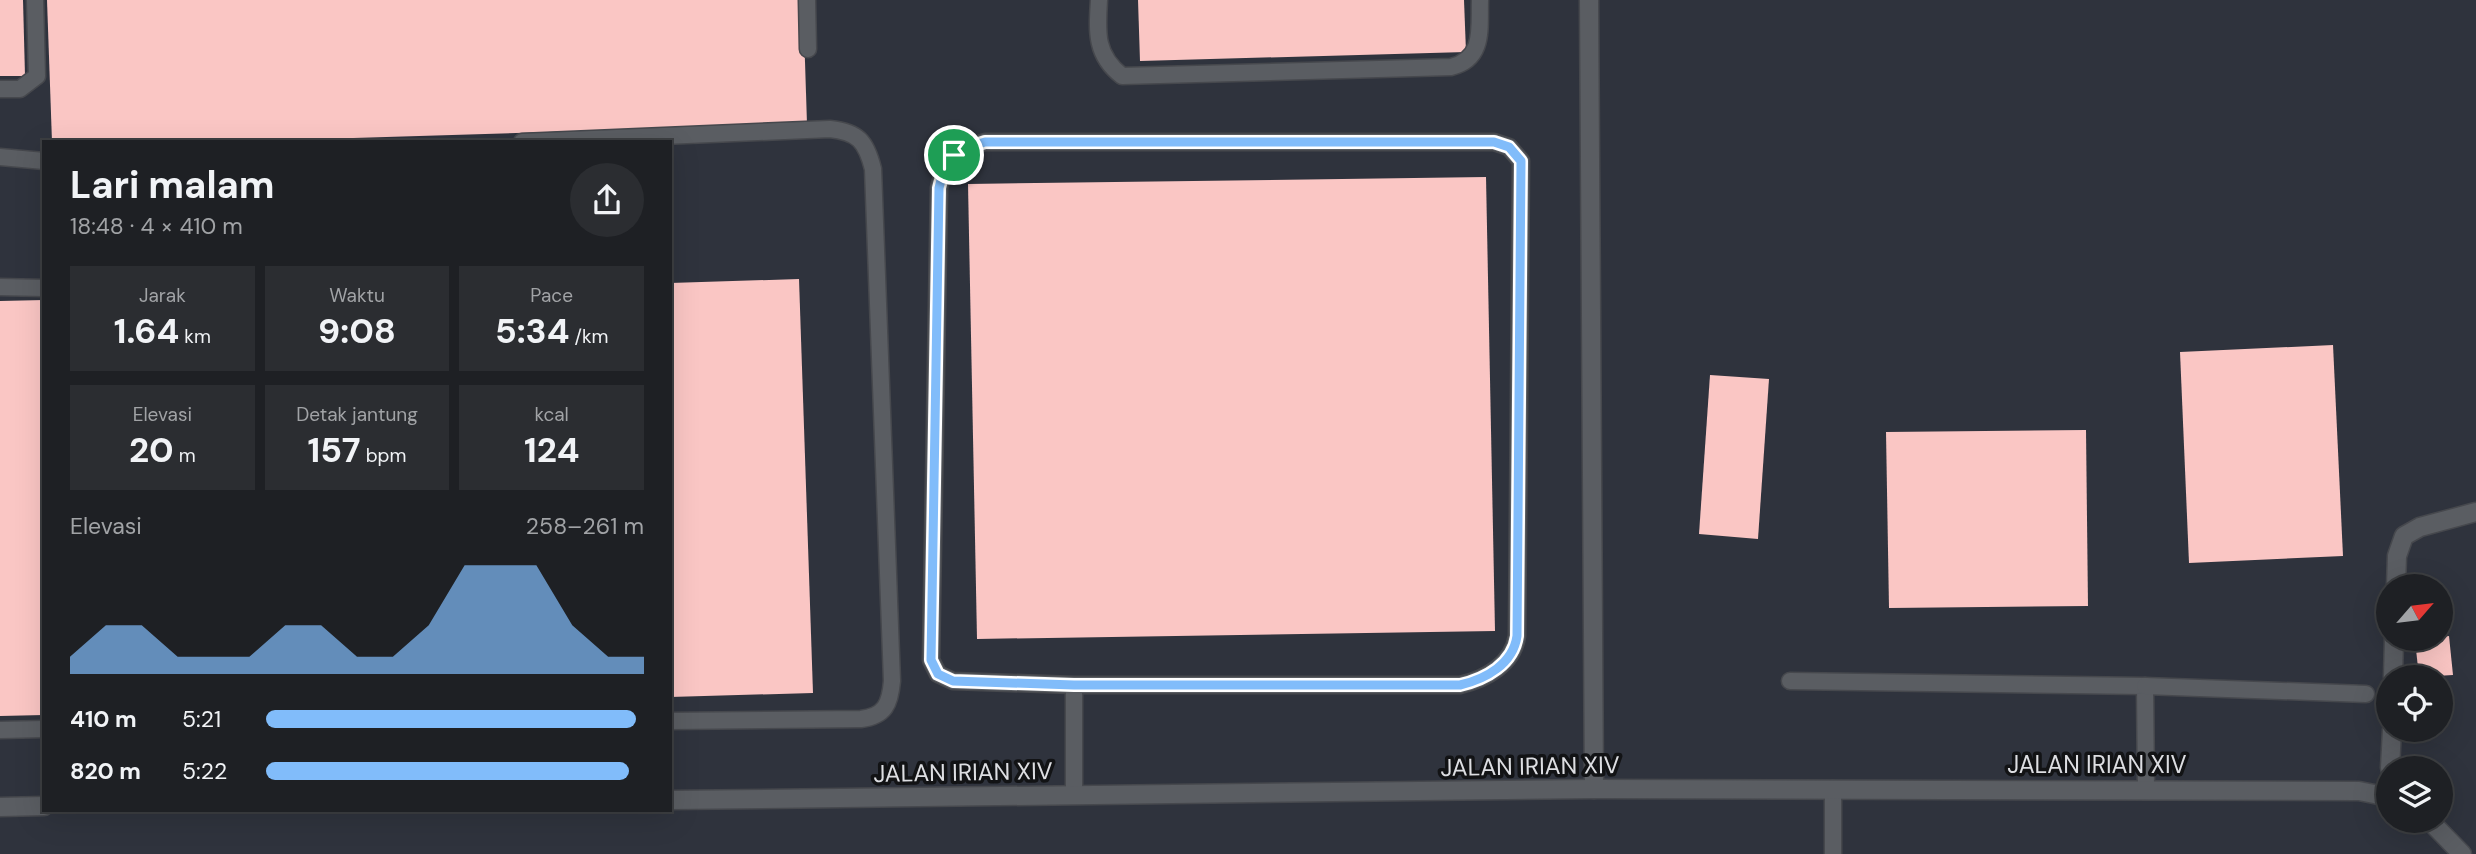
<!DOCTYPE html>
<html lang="id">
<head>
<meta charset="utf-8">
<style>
	body { margin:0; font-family:"DM Sans",sans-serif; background:#2b2d31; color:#f1f3f6; height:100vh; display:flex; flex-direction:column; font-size:26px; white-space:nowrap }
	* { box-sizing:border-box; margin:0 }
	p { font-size:23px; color:#a1a3a6 }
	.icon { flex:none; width:38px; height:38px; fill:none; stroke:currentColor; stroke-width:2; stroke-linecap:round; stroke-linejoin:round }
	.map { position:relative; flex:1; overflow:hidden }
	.panel { position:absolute; left:42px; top:140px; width:630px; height:672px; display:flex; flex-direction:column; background:#1e2024; border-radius:0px; box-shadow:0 7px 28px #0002,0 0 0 2px #3c3e41 }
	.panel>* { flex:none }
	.needle { width:46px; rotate:62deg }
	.fabs { position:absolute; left:2376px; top:574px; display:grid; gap:14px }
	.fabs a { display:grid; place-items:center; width:77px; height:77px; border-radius:50%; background:#1e2024; box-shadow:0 7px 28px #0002,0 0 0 2px #3c3e41; font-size:35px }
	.pin { position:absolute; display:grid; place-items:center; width:60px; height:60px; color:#fff; margin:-30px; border:4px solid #fff; border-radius:50%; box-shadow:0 2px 7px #0007 }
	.round { display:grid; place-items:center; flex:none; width:74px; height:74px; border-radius:37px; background:#2b2d31 }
	.headline { display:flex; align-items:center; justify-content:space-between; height:119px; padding:0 28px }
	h1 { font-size:38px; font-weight:700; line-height:52px }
	.metrics { display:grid; grid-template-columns:repeat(3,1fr); gap:10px; height:119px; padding:7px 28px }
	.metrics div { display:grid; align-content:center; border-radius:0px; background:#2b2d31; text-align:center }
	.metrics b { font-size:35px; font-weight:700 }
	.metrics small { font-size:19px; font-weight:400 }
	.metrics p { font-size:19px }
	.chart { height:196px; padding:14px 28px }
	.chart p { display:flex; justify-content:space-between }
	.chart svg { width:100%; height:126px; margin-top:7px; fill:#81bcfa; opacity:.7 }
	ul { padding:0 28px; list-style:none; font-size:23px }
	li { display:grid; grid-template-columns:112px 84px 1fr; align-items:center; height:52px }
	li i { height:18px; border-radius:9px; background:#81bcfa }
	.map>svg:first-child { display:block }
</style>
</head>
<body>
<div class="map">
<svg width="2476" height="854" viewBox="0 0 2476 854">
	<rect width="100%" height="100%" fill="#282b30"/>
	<!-- built -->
	<path fill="#2f333d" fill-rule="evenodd" d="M 0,0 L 2476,0 L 2476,854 L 0,854 ZM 44,142 L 670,142 L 670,810 L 44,810 ZM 2389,586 L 2441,586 L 2441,639 L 2389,639 ZM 2389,677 L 2441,677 L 2441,730 L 2389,730 ZM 2389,768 L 2441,768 L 2441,821 L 2389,821 Z"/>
	<!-- building -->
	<g fill="#fac6c4">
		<polygon points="0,0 23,0 25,76 0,76"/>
		<polygon points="47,0 803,0 807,124 224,142 52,142"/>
		<polygon points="1138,0 1464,0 1466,52 1140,61"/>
		<polygon points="1486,177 1495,631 977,639 968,184"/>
		<polygon points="799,279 813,693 670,697 670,283"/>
		<polygon points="44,300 44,715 0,716 0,301"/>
		<polygon points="2333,345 2343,556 2189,563 2180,352"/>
		<polygon points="1710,375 1769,379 1758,539 1699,534"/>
		<polygon points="2086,430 2088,606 1889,608 1886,432"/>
		<polygon points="2449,636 2453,675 2419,677 2415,640"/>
	</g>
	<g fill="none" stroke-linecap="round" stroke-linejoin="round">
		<!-- lane casing -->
		<g stroke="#46484d" stroke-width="19">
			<g id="lane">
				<polyline points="807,0 808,49"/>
				<path d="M 1099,0 C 1097,32 1095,55 1122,76 L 1451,67 C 1485,59 1479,28 1480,0"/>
				<polyline points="0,89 20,89 37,76 35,0"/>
				<path d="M 522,142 L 830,129 C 858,132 866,141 873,169 L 892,681 C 890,704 885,716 861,719 L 670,721"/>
				<polyline points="0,157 44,161"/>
				<polyline points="0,287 44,288"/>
				<polyline points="1790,681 2145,686 2146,788"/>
				<polyline points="2145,686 2366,694"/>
				<polyline points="0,730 44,729"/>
				<polyline points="1833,789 1833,854"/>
				<path d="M 1074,795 L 1074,685 L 953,681 L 938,674 L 931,660 L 939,188 C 946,157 955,151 985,142 L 1494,142 L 1509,147 L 1521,161 L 1517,636 C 1513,664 1486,679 1460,685 L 1074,685"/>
			</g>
		</g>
		<!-- street casing -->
		<g stroke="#46484d" stroke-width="21">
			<g id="street">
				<polyline points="1589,0 1594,789"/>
				<polyline points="2396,586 2397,556 2404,536 2420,527 2476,512"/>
				<polyline points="2393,677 2394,639"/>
				<polyline points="2390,768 2392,730"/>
				<polyline points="670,800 1594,789 2359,791 2389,797"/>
				<polyline points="0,807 44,806"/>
				<polyline points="2430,821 2462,854"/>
			</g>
		</g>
		<!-- lane -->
		<use href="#lane" stroke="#5a5d62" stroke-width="16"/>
		<!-- street -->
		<use href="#street" stroke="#5a5d62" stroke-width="18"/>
	</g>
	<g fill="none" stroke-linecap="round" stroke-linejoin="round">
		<!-- route casing -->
		<g stroke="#fff" stroke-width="14">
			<path id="route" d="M 985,142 L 1494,142 L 1509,147 L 1521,161 L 1517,636 C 1513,664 1486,679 1460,685 L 1074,685 L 953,681 L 938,674 L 931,660 L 939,188 C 946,157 955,151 985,142 Z"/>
		</g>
		<!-- route -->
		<use href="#route" stroke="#81bcfa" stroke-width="9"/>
	</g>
	<g text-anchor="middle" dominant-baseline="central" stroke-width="7" stroke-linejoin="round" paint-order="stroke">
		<!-- street labels -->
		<g font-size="24" fill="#dddee2" stroke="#121315">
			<text x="2097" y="764">JALAN IRIAN XIV</text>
			<text transform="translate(1530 766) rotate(-1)">JALAN IRIAN XIV</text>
			<text transform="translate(963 772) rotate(-1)">JALAN IRIAN XIV</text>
		</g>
	</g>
</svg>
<div class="fabs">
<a><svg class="needle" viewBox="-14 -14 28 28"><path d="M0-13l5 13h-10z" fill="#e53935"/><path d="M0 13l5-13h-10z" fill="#a1a3a6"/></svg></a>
<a><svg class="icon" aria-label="locate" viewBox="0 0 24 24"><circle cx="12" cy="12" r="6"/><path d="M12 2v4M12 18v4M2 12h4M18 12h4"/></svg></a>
<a><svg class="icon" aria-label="layers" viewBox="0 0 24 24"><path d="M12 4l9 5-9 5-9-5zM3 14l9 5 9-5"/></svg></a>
</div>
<div class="pin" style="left:954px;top:155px;background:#1e9e55"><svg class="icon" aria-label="arrive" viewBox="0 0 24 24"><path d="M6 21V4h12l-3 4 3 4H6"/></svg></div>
<section class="panel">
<div class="headline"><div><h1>Lari malam</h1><p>18:48 · 4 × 410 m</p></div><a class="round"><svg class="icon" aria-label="share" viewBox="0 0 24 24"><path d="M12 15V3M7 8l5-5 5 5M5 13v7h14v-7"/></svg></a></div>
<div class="metrics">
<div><p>Jarak</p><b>1.64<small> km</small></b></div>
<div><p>Waktu</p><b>9:08</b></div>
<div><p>Pace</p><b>5:34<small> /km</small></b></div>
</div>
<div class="metrics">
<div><p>Elevasi</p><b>20<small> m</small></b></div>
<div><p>Detak jantung</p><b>157<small> bpm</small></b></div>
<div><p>kcal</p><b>124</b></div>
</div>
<div class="chart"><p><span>Elevasi</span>258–261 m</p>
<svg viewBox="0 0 160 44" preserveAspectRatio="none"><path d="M0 44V38L10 27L20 27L30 38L40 38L50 38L60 27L70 27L80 38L90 38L100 27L110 6L120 6L130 6L140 27L150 38L160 38V44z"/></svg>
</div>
<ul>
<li><b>410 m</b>5:21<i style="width:98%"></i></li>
<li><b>820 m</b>5:22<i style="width:96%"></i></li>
</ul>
</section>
</div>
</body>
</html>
